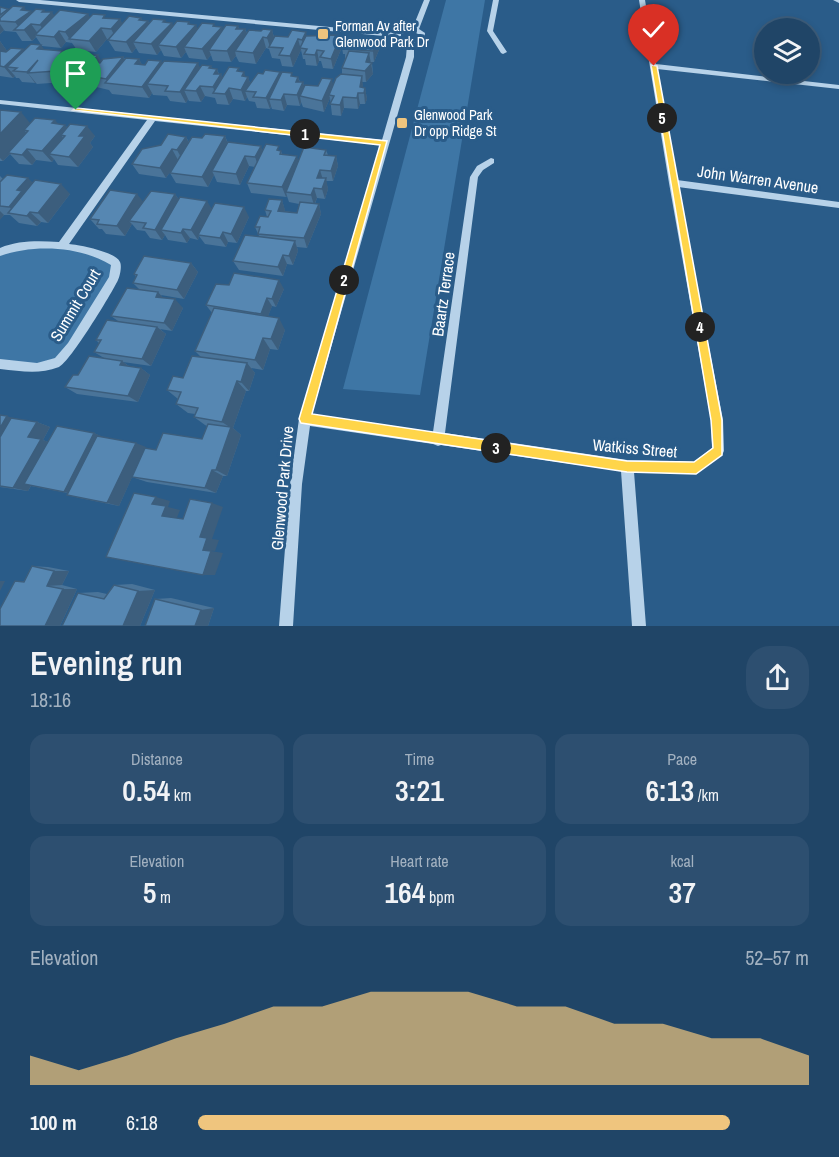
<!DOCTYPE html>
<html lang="en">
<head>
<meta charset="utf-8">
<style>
	body { margin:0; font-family:"Archivo Narrow",sans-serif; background:#2d4f70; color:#f1f3f6; height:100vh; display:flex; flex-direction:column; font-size:22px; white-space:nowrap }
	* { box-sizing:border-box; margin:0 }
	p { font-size:20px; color:#a2b1c0 }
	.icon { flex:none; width:33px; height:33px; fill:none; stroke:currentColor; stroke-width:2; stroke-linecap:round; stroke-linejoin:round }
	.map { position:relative; height:626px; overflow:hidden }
	.details { display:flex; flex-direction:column; background:#204567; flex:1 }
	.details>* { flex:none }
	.buttons { position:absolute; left:754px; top:18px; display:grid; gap:12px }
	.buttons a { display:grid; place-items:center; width:66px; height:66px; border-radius:50%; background:#204567; box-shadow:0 3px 9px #0003,0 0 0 2px #3d5d7b; font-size:30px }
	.pin { position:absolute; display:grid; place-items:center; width:51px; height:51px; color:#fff; margin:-62px -26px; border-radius:50% 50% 50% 0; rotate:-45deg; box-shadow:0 0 6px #0007 }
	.pin .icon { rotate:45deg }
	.km { position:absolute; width:30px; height:30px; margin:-15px; border-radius:50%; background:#222; color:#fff; font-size:16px; line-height:30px; text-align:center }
	.round { display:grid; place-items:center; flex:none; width:63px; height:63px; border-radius:24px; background:#2d4f70 }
	.overview { display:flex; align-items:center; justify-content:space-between; height:102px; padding:0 30px }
	h1 { font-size:33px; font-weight:600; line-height:45px }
	.stats { display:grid; grid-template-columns:repeat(3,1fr); gap:9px; height:102px; padding:6px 30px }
	.stats div { display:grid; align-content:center; border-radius:15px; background:#2d4f70; text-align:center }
	.stats b { font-size:30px; font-weight:600 }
	.stats small { font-size:16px; font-weight:400 }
	.stats p { font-size:16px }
	.chart { height:168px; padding:12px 30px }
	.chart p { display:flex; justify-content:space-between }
	.chart svg { width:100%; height:108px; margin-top:6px; fill:#efc57e; opacity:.7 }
	ul { padding:0 30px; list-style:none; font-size:20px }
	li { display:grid; grid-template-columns:96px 72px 1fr; align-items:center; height:45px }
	li i { height:15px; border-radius:8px; background:#efc57e }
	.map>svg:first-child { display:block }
</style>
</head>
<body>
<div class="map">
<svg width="839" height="626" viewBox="0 0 839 626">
	<rect width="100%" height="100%" fill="#2a5c89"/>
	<!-- green -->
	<g fill="#3e76a5">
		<polygon points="446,0 485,0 420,395 343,389"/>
		<polygon points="62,246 116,263 114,278 58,362 37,368 0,364 0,252"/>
	</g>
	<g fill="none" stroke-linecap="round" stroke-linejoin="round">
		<!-- minor -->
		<g fill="#b7d2e9" fill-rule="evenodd">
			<path d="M 16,0 L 40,0 L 395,33 L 413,27 L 424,0 L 430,0 L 419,29 L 425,33 L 424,40 L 414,45 L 414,57 L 312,414 L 433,432 L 470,177 L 477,166 L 491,158 L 494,159 L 494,163 L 483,170 L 478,177 L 445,433 L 627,460 L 694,462 L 712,448 L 711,420 L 669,183 L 639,0 L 645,0 L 656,64 L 839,85 L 839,89 L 657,69 L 677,180 L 839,202 L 839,208 L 678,187 L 723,420 L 724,451 L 722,455 L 696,474 L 634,472 L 646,626 L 632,626 L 621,471 L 441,445 L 438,446 L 433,444 L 310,426 L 302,484 L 293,626 L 279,626 L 290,484 L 299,419 L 380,145 L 155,121 L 69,244 C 80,245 116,252 120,262 C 122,266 120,276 118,280 C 112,293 70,362 59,367 C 38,375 21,371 0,369 L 0,359 L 37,363 L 55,358 L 68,343 L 109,277 L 111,265 C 80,246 34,244 0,256 L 0,248 C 19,240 39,241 59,242 L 147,120 L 0,104 L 0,100 L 382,140 L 406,57 L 407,45 L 396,41 L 395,37 L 19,2 ZM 412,31 L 418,34 L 418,39 L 411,42 L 401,39 L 401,34 Z"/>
			<polygon points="493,0 499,0 493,31 507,52 503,54 501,53 487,31"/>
			<polygon points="833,0 839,0 839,3"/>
		</g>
	</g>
	<!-- wall -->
	<g fill="#4a7499">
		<polygon points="0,7 9,10 26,10 32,13 44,10 45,12 55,16 88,14 89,18 120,19 122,24 141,18 142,20 148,21 149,23 166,22 174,26 189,22 190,25 198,29 215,27 222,30 238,26 239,29 245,29 247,33 272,30 274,37 307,36 379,50 374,62 370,62 372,63 373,74 366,82 362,82 363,88 365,88 367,99 365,104 360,104 358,109 344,108 341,116 332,115 330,98 324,112 303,107 301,102 300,106 287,105 284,111 272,109 271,106 270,109 257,108 255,102 249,101 247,97 245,101 233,99 229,105 217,104 215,98 205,96 201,102 189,101 188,99 186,103 170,101 167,96 153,95 152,93 149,98 112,94 109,90 92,86 90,83 86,88 66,83 65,81 64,82 37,84 36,83 22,82 19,78 16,78 15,76 13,78 0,76 0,41 7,51 23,49 24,51 45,50 63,51 65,53 67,53 72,60 101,61 123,57 125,59 139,59 142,65 162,63 200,67 211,66 212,69 217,69 219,74 221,74 222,78 240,71 246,77 248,77 250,83 263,74 280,72 281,75 298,77 300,82 303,82 304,87 333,86 342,74 342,68 345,59 345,54 343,54 342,47 333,69 323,68 321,61 319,61 317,66 306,65 305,59 303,59 301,50 293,67 282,66 280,59 272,58 269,49 266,48 256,64 239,62 236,56 231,62 213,61 211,55 207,60 189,58 186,52 181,58 164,56 161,50 157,55 139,53 136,48 132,53 115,51 108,40 109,39 107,39 96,52 77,50 72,43 66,42 61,48 42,46 36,37 32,41 22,41 16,32 5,31 4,30 0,34"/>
		<polygon points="0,110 30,124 58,124 95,136 90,143 93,147 78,167 58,165 54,159 52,162 36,160 32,165 19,164 10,154 3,161 0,161"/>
		<polygon points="225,136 228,143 263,151 281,151 282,154 298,161 326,150 328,155 336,156 338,166 333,181 326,181 328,189 325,199 317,198 315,204 319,204 321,214 307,248 297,247 298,251 293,265 287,264 283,276 239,270 233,261 259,236 255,227 267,217 265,210 282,200 285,211 297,213 299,204 289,202 287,196 286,197 251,193 247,183 255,167 249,166 240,185 217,182 214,175 208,187 176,183 170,173 176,163 166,178 139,174 132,164 161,145 186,137 189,142 202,138"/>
		<polygon points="0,176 3,179 33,183 70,194 48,223 41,222 37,226 19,223 10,215 4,215 0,219"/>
		<polygon points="175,194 179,200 212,209 249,217 237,243 228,242 226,247 205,244 199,236 198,240 190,238 187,243 168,240 165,235 162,240 150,238 145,231 137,230 132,224 125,236 106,234 102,229 99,229 90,219 143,202"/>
		<polygon points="191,263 198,272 184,299 161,295 163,298 183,308 172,331 160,329 166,334 151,366 123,362 129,366 141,368 150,375 138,402 77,394 65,387 78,375 104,358 94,352 99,343 96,340 118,321 111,316 139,289 133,283 136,277 134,274"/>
		<polygon points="229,285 284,289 276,307 272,306 268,316 285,330 278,350 270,349 263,370 251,368 255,373 249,391 246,391 233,428 241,435 227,476 223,476 216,493 147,482 132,477 119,506 80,498 67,495 68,493 31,486 28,491 0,487 0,415 13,419 37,422 50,427 43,440 48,442 94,433 102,437 145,448 156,450 202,439 207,426 205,425 194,417 195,414 188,413 176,404 178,399 167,390 183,378 201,357 195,351 212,313 206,305"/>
		<polygon points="32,566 48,567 69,571 62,585 77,589 60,626 0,626 15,581 25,581"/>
		<polygon points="132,584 155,590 140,626 78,593 98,592 107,594 114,585"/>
		<polygon points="171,598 214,608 208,626 155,599"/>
	</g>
	<!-- shaded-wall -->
	<g fill="#3c5e7d">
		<polygon points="24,7 28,13 31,11 38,22 31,24 39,35 35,35 36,37 32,41 24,30 21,30 15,22 21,10"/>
		<polygon points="44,10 48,16 52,12 59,23 48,36 40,25 42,12"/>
		<polygon points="88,14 94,25 69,39 72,43 65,32"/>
		<polygon points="141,18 144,24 148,21 153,32 133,42 136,48 132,53 126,42"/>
		<polygon points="120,19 126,30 117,40 111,29"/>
		<polygon points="165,20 168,26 172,23 177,34 158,45 161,50 157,55 151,44"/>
		<polygon points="189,22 192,30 196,25 201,36 184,47 186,52 181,58 176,47"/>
		<polygon points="0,24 4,30 0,34"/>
		<polygon points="214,24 217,32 222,27 226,38 209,50 211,55 207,60 202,49"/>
		<polygon points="238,26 241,35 245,29 249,40 235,51 236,56 231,62 227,51"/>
		<polygon points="101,28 107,39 96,52 89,41"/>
		<polygon points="272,30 275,41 270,47 267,38"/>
		<polygon points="59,31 66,42 61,48 54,37"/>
		<polygon points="306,32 308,43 304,49 302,40"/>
		<polygon points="341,35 342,47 333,69 331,59"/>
		<polygon points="263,37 266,48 256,64 253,53"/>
		<polygon points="298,39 301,50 293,67 290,56"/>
		<polygon points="378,39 379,50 374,62 373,51"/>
		<polygon points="0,41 7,51 0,58"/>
		<polygon points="41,45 49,56 37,49"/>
		<polygon points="23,49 31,60 17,68 7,67 15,76 13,78 4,67"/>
		<polygon points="317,50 319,61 317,66 315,55"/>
		<polygon points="63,51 66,55 67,53 75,64 58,72 65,81 64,82 56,71 61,53"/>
		<polygon points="369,53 373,74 366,82 365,71 366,62"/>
		<polygon points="98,55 104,66 85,75 90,83 86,88 79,77"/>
		<polygon points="123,57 129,68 108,84 106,79"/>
		<polygon points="139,59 145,70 135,64"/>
		<polygon points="38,60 28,73 36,83 35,83 27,72"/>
		<polygon points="161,61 167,72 147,84 152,93 149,98 142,87"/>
		<polygon points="198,63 203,74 184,90 188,99 186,103 180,92"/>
		<polygon points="211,66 214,73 217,69 219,76 221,74 225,85 215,93 213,87 209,68"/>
		<polygon points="244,72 247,80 248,77 252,88 245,91 247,97 245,101 241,90 242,76"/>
		<polygon points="280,72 283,83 269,99 271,106 270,109 266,98"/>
		<polygon points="362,76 363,87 362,93 360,87"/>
		<polygon points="298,77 301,87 303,82 306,93 300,96 301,102 300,106 297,95 296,82"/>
		<polygon points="332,79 334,90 329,95 330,98 324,112 322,101"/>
		<polygon points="200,86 205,96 201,102 196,91"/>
		<polygon points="229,88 233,99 229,105 225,94"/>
		<polygon points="365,88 367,99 365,104 364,93"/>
		<polygon points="358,93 360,104 358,109 357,98"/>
		<polygon points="284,94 287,105 284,111 281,100"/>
		<polygon points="343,97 344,108 341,116 340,105"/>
		<polygon points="21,112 34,128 28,131 24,130 28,135 8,153 10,154 3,161 0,158 0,134"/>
		<polygon points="55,120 62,128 65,125 73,136 61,135 67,143 49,154 54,159 52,162 42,151 52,123"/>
		<polygon points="87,126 95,136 90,143 93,147 78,167 69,157 79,136"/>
		<polygon points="225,136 229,147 212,171 214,175 208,187 202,177"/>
		<polygon points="186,137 191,147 183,161 177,150"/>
		<polygon points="261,146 265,156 259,168 255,157"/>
		<polygon points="27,149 36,160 32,165 22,155"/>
		<polygon points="172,149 178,160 166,178 160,168"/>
		<polygon points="245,156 249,166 240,185 236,174"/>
		<polygon points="297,156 300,166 286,192 287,196 286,197 282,187"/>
		<polygon points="336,156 338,166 333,181 331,171"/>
		<polygon points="320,170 323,180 317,178"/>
		<polygon points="28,178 38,188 18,215 9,207 17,190"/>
		<polygon points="326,178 328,189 325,199 322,189"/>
		<polygon points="61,184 70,194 48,223 38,213"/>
		<polygon points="314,188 317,198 314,205 311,195"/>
		<polygon points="137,194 145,204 129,221 132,224 125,236 117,226"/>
		<polygon points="175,194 182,204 161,230 165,235 162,240 155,230"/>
		<polygon points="282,200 285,210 281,220 278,211"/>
		<polygon points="207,201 213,211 198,235 199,236 198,240 191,230"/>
		<polygon points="319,204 321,214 307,248 304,238"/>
		<polygon points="244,207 249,217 237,243 231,234"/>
		<polygon points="0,211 4,215 0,220"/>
		<polygon points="30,212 41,222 37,226 27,216"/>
		<polygon points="183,229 190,238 187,243 181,233"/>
		<polygon points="223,232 228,242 226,247 220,238"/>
		<polygon points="295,241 298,251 293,265 289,256"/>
		<polygon points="283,255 287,264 283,276 278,267"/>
		<polygon points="191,263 198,272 184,299 177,290"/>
		<polygon points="279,280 284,289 276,307 272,299"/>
		<polygon points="158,292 166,301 156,297"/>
		<polygon points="267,298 272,306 266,322 261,314"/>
		<polygon points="175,299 183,308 172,331 164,323"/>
		<polygon points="279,318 285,330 278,350 271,339"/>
		<polygon points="157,327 166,334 151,366 142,359"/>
		<polygon points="263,338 270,349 263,370 255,360"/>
		<polygon points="122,361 131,368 120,365"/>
		<polygon points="247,363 255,373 249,391 241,382"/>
		<polygon points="141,368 150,375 138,402 128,396"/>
		<polygon points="237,381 246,391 233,428 241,435 227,476 216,470 231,428 222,422"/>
		<polygon points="7,416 22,422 0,457 0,428"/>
		<polygon points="37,422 50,427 43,440 54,444 28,491 13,488 28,437"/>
		<polygon points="94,433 106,438 77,495 64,492"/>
		<polygon points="136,443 146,447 119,506 107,503"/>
		<polygon points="212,470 223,476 216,493 205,488"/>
		<polygon points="156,497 170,501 168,507 180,510 176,520 162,516 152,504"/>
		<polygon points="212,503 223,507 212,539 219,540 215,551 203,550 200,537"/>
		<polygon points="211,551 223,553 215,575 203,575"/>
		<polygon points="54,571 69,571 62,585 47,586"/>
		<polygon points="0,581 5,581 0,591"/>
		<polygon points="63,589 77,589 60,626 45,626"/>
		<polygon points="155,590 140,626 123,626 138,591"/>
		<polygon points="214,608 208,626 195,626 201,610"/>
	</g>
	<!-- building -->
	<g fill="#5687b2" stroke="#3c5e7d" stroke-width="1.5">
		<polygon points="13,6 24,7 21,10 31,11 15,22 0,21 0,18"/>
		<polygon points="0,7 8,9 0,15"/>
		<polygon points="36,9 44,10 42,12 52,12 40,25 31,24 24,30 14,30"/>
		<polygon points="60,10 88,14 65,32 59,31 54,37 35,35"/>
		<polygon points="93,14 105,15 103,18 120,19 111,29 101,28 89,41 69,39"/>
		<polygon points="129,16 141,18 139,20 148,21 126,42 108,40"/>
		<polygon points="153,19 165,20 163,22 172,23 151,44 133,42"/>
		<polygon points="177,21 189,22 188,24 196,25 176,47 158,45"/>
		<polygon points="202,23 214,24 213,26 222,27 202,49 184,47"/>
		<polygon points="226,25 238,26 236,29 245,29 227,51 209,50"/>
		<polygon points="263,29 272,30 267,38 263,37 253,53 235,51 249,30 261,31"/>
		<polygon points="292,30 306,32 302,40 298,39 290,56 279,55 283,48 269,47 275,36 288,37"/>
		<polygon points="341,35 331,59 320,57 324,51 317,50 315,55 304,54 307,49 300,48 306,36"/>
		<polygon points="345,36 378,39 373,51 344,49 346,44 342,43"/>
		<polygon points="31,44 41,45 37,49 63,51 61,53 67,53 63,59 66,59 56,71 28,73 38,60 27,72 13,71 17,68 7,67"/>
		<polygon points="11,48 23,49 4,67 0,66 0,51 6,52"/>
		<polygon points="349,51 369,53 366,62 372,63 365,71 342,68"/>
		<polygon points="98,55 79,77 58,72 69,60 74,60 77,56"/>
		<polygon points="123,57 106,79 85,75 95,62 100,63 103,59"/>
		<polygon points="126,58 139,59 135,64 145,65 148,60 161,61 142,87 105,83"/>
		<polygon points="164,61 198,63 180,92 165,91 168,86 147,84"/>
		<polygon points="202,65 211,66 209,68 217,69 214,74 221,74 213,87 200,86 196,91 184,90"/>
		<polygon points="229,67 239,68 237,71 244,72 242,76 248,77 241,90 229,88 225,94 213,93"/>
		<polygon points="265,70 280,72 266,98 253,97 256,92 245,91 258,73 263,74"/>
		<polygon points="282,72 292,73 291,76 298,77 296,82 303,82 297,95 284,94 281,100 269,99"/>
		<polygon points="341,74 362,76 360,87 365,88 364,93 358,93 357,98 343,97 340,105 330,104 334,96 329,95 336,78"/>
		<polygon points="322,78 332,79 322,101 300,96 305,85 318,86"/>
		<polygon points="0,110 21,112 0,134"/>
		<polygon points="35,118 55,120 52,123 65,125 42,151 27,149 22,155 8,153 28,131 24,130"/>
		<polygon points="70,124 87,126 79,136 85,136 69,157 49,154 65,136 61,135"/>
		<polygon points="168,134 186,137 177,150 172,149 160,168 132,164 142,149 161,145"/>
		<polygon points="205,134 225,136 202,177 170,173 192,137 202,138"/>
		<polygon points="228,142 261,146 255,157 245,156 236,174 212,171"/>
		<polygon points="266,144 279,146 277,150 281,151 280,154 297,156 282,187 247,183"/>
		<polygon points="304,147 326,150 324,155 336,156 331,171 320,170 317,178 326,178 322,189 314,188 311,195 286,192"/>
		<polygon points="7,175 28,178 17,190 22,191 9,207 0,206 0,182"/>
		<polygon points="35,180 61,184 38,213 30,212 27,216 8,213"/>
		<polygon points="110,190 137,194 117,226 97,224 99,220 90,219"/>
		<polygon points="151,191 175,194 155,230 143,228 146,223 129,221"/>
		<polygon points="180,197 207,201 191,230 183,229 181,233 161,230"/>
		<polygon points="269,199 282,200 278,211 297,213 300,202 319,204 304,238 258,234 260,227 255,227 260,216 268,217 271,211 265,210"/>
		<polygon points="215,203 244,207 231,234 223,232 220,238 198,235"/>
		<polygon points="245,235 295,241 289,256 283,255 278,267 233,261"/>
		<polygon points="144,256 191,263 177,290 133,283 137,275 134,274"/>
		<polygon points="234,273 279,280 272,299 267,298 261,314 206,305 216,284 229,285"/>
		<polygon points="127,288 158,292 156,297 175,299 164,323 111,316"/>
		<polygon points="214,308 279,318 271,339 263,338 255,360 195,351"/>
		<polygon points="107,320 157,327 142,359 94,352 101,340 96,340"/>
		<polygon points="89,356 122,361 120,365 141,368 128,396 65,387 73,375 78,375"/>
		<polygon points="192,356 247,363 241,382 237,381 222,422 194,417 198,408 176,404 181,392 167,390 173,376 183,378"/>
		<polygon points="0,415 7,416 0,428"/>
		<polygon points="11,418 37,422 28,437 41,439 13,488 0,486 0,437"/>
		<polygon points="208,424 231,427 216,470 212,470 205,488 132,477 145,448 156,450 163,433 202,439"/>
		<polygon points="57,426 94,433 64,492 24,484"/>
		<polygon points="97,436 136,443 107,503 67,495"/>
		<polygon points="134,493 156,497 152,504 166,506 162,516 183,519 190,499 212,503 200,537 207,538 203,550 211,551 203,575 106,557"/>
		<polygon points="32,566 54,571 47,586 63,589 45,626 0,626 0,609 15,581 24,582"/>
		<polygon points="114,585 138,591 123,626 62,626 78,593 104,599"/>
		<polygon points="155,599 201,610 195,626 145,626"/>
	</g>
	<!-- route -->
	<polygon fill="#ffd54a" stroke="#fff" stroke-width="1.5" points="651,65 657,66 722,420 722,455 696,474 627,472 301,423 299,419 380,145 73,110 76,108 387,141 312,414 627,461 694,462 713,448 711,420"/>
	<!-- markers -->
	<g fill="#efc57e" stroke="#2a5c89" stroke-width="2">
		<rect x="317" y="28" width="12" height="12" rx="3"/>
		<rect x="396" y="117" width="12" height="12" rx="3"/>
	</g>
	<g text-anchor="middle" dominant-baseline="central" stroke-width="6" stroke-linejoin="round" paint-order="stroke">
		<!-- far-poi labels -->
		<g font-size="14" fill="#fff" stroke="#2a5c89" text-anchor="start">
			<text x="335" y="26">Forman Av after<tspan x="335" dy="16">Glenwood Park Dr</tspan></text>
			<text x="414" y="115">Glenwood Park<tspan x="414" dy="16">Dr opp Ridge St</tspan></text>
		</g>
		<!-- street labels -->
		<g font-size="16" fill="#fff" stroke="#2a5c89">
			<text transform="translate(758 179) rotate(8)">John Warren Avenue</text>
			<text transform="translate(443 294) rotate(-82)">Baartz Terrace</text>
			<text transform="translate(75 305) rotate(-59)">Summit Court</text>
			<text transform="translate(635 448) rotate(5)">Watkiss Street</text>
			<text transform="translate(282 488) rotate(-85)">Glenwood Park Drive</text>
		</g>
	</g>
</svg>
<div class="buttons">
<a><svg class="icon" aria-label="layers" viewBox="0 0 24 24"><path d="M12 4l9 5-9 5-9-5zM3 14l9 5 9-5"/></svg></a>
</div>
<div class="pin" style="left:76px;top:110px;background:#1e9e55"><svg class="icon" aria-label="arrive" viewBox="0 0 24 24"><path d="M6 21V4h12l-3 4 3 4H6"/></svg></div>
<div class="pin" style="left:654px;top:66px;background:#d93025"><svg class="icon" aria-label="check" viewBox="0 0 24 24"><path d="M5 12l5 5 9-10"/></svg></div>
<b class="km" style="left:305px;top:134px">1</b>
<b class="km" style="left:344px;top:280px">2</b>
<b class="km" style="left:496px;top:448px">3</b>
<b class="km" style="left:700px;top:327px">4</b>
<b class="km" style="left:662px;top:118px">5</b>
</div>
<section class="details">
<div class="overview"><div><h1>Evening run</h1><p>18:16</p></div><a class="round"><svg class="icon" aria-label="share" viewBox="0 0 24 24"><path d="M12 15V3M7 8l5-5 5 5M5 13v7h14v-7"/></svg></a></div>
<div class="stats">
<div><p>Distance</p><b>0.54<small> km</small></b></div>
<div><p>Time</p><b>3:21</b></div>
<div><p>Pace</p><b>6:13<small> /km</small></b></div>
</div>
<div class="stats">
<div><p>Elevation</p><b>5<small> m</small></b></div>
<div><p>Heart rate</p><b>164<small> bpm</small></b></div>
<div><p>kcal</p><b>37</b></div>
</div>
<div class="chart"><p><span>Elevation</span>52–57 m</p>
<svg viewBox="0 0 160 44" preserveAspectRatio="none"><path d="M0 44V32L10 38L20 32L30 25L40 19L50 12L60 12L70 6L80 6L90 6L100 12L110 12L120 19L130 19L140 25L150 25L160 32V44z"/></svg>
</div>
<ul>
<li><b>100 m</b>6:18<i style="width:87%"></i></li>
</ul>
</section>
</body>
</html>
